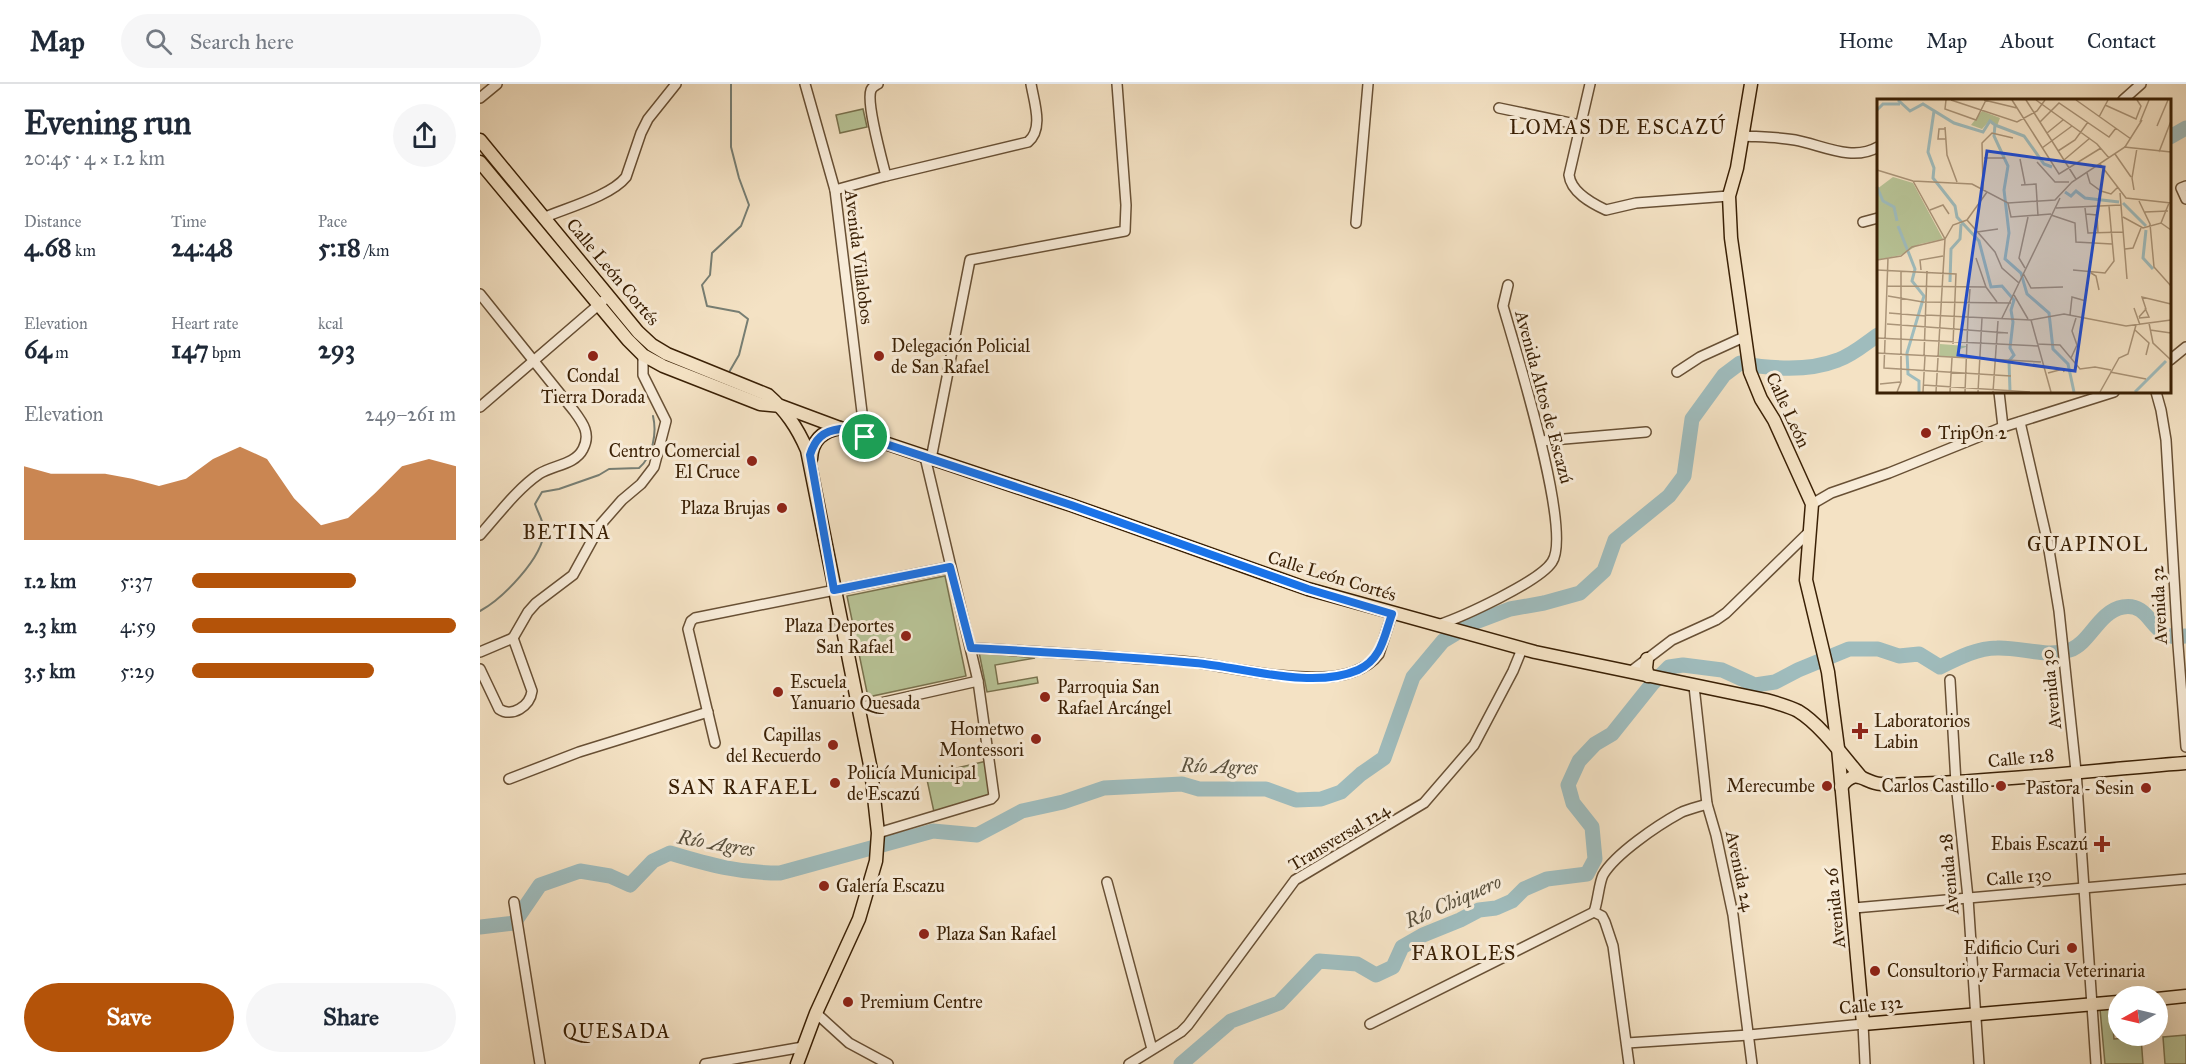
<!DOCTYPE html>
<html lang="en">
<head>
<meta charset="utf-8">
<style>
	body { margin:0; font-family:"IM FELL Great Primer",serif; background:#f6f6f7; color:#1f2937; height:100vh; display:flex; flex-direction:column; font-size:22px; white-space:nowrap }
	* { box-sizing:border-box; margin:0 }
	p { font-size:20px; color:#747a83 }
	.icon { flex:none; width:33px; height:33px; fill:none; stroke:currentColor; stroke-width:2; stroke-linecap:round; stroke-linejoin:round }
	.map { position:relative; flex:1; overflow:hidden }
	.details { display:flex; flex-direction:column; background:#fff; width:480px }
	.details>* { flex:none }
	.needle { width:39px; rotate:262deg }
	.controls { position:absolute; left:1628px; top:902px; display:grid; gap:12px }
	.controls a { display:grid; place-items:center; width:60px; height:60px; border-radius:50%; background:#fff; box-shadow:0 6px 24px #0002; font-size:30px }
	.pin { position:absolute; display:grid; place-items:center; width:51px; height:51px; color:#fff; margin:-26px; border:3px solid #fff; border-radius:50%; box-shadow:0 2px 6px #0007 }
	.round { display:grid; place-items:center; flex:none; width:63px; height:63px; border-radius:32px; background:#f6f6f7 }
	.summary { display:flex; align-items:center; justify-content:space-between; height:102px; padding:0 24px }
	h1 { font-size:33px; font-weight:800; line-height:45px }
	.stats { display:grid; grid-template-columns:repeat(3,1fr); gap:9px; height:102px; padding:6px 24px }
	.stats div { display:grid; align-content:center }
	.stats b { font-size:26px; font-weight:800 }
	.stats small { font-size:16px; font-weight:400 }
	.stats p { font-size:16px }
	.chart { height:168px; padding:12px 24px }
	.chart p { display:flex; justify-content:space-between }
	.chart svg { width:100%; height:108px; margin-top:6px; fill:#b45309; opacity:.7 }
	.action { display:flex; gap:12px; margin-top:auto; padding:12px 24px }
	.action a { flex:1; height:69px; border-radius:36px; background:#b45309; color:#fff; font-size:24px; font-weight:800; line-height:69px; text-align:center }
	.action a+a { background:#f6f6f7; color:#1f2937 }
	ul { padding:0 24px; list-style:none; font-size:20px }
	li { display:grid; grid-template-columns:96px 72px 1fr; align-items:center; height:45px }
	li i { height:15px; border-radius:8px; background:#b45309 }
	header { display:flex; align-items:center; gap:36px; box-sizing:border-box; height:84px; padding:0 30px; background:#fff; border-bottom:2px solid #e0e1e3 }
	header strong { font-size:28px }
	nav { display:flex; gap:33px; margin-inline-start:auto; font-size:21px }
	.search { width:420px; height:54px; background:#f6f6f7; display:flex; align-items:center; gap:15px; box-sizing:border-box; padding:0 21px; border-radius:33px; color:#747a83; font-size:22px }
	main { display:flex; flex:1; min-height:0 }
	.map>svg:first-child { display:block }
</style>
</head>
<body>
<header>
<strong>Map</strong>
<div class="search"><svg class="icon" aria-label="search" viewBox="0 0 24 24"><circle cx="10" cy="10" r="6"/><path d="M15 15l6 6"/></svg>Search here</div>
<nav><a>Home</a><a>Map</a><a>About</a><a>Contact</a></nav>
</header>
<main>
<section class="details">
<div class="summary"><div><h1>Evening run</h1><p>20:45 · 4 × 1.2 km</p></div><a class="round"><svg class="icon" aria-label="share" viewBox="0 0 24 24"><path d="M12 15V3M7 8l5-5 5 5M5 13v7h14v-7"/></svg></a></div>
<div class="stats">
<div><p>Distance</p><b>4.68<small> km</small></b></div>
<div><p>Time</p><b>24:48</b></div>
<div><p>Pace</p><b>5:18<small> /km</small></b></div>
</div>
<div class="stats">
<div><p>Elevation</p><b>64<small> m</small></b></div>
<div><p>Heart rate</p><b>147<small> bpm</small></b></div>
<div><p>kcal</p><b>293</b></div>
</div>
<div class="chart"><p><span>Elevation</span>249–261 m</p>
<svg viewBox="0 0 160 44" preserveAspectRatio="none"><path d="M0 44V14L10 17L20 17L30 17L40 19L50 22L60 19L70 11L80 6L90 11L100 27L110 38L120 35L130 25L140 14L150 11L160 14V44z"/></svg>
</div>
<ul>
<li><b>1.2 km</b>5:37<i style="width:62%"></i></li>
<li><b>2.3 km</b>4:59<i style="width:100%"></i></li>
<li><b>3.5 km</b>5:29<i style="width:69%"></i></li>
</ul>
<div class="action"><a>Save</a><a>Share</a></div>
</section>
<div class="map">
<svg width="1706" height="980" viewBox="0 0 1706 980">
	<rect width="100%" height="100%" fill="#f4e2c4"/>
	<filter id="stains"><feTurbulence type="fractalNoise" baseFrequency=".00333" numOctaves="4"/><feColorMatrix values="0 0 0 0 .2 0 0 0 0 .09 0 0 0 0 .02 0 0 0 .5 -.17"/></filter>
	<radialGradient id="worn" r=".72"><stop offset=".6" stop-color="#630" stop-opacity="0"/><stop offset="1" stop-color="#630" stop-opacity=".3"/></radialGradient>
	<!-- green -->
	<g fill="#b8c497" stroke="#79724e" stroke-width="1.5">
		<polygon points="383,25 387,43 360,49 356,31"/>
		<polygon points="465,492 486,592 388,613 367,512"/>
		<polygon points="499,568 555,574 515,581 518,600 557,593 558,599 507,608"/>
		<polygon points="507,677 512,712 454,728 446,691"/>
		<polygon points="1631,923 1634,955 1661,953 1663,980 1625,980 1620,925"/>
		<polygon points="1706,951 1706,980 1685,980 1683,953"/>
	</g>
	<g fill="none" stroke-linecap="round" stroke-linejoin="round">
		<!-- stream -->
		<g stroke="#777e73" stroke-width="2">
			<polyline points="248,290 259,271 268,235 259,228 227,222 222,201 230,191 232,169 261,142 269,121 259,94 251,63 251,0"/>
			<path d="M 0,527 C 22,515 63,474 64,447 C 64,438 58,429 55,420 L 62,408 L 79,405 L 119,391 L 129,385 L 159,384 C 173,372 177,349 173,332"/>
		</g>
		<!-- river -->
		<g stroke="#9fbcbd" stroke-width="15">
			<polyline points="1690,53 1706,44"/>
			<path d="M 0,843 L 34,839 L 60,801 L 100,787 L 130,792 L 150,801 L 173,777 L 190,769 C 230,781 258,789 300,789 L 453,747 L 497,751 L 542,727 L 583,718 L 624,704 L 702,700 L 719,705 L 786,705 L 816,716 L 841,715 L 861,708 L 881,690 L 904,674 L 933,593 L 963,557 L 993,539 L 1030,525 L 1064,519 L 1100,509 L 1124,487 L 1135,456 L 1189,412 L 1204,392 L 1212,335 L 1244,291 L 1260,279 C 1292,285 1327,288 1358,276 C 1373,271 1386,259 1398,251"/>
			<path d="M 701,980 L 751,937 L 799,919 L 839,877 L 877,880 L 896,891 L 913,883 L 922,863 L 943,851 L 980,836 L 999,826 L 1016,824 L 1032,817 L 1044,805 L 1067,795 L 1107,790 L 1115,775 L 1112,743 L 1093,719 L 1088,701 L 1099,677 L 1115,660 L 1132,650 L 1172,600 L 1189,583 L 1203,581 L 1242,586 L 1275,601 L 1295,598 L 1318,586 L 1369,565 L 1398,565 L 1419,572 L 1439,570 L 1460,583 C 1478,574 1497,564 1517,564 C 1541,563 1566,574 1590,566 C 1610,559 1619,527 1643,523 C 1666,519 1670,542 1684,549 C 1691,554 1698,553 1706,552"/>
		</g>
		<!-- minor casing -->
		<g stroke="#685035" stroke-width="12">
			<g id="minor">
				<polyline points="325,0 355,106 385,353"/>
				<path d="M 398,0 C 394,2 393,2 391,6 C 386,19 402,76 406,92"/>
				<path d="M 1110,0 L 1089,91 C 1091,108 1111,119 1126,126 L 1156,119 L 1249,112"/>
				<polyline points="0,14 17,0"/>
				<polyline points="1643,16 1661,0"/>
				<polyline points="1019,24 1100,41"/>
				<path d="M 1263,52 C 1281,53 1298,53 1315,56 C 1342,61 1372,78 1398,63"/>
				<polyline points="1706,102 1701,104 1706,115"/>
				<path d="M 355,106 L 406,92 L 548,58 C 564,45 554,18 551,0"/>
				<path d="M 63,134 C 86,124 131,112 146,93 L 161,49 L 168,35 L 196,0"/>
				<polyline points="1383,138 1398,134"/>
				<polyline points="876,139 888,0"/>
				<path d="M 0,210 L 94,327 C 103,339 111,350 103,365 C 95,381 73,381 59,390 C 37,405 18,431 0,451"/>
				<polyline points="1690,276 1706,263"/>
				<polyline points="1197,288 1220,273 1264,253"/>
				<polyline points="1519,308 1523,343"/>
				<polyline points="1676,308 1681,326 1686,356 1698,561 1706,663"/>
				<polyline points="0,323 123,217"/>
				<polyline points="1540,338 1568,460 1579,527 1596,687 1616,980"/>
				<polyline points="1061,357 1166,348"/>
				<polyline points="451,375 490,176 645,147 646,121 637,0"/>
				<polyline points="1332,420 1351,409 1409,389 1523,343 1634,308"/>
				<path d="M 958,541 C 982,533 1059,498 1072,478 C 1093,448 1035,264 1023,222 L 1028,201"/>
				<polyline points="33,554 48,528 56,519 93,491 121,440 142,416 161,400 174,383 186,337 163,291 163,271"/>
				<path d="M 491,564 C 545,567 598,570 651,574 C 674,576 697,576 719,579 C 760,585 800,595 842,593 C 862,593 886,587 899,570 L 912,530"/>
				<path d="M 0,568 L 33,554 L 52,607 C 50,622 32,634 19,625 L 0,585"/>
				<polyline points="1150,588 1192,556 1236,536 1246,529 1328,449"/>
				<polyline points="1470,596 1476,699 1488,814 1499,980"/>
				<polyline points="1214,602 1227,720 1236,751 1253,831 1272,980"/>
				<polyline points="378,624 498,597"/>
				<polyline points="235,659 208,545 211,537 215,534 470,483"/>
				<polyline points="29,695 99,668 228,628"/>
				<polyline points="398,749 511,715 514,712 498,597 445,373"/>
				<polyline points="627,798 672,965"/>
				<polyline points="34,818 60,980"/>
				<polyline points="1374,824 1706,795"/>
				<path d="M 1114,828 C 1118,817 1119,799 1123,791 C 1135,770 1178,741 1200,729 C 1208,725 1218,723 1227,720"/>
				<polyline points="1114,828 1122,832 1125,838 1133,862 1149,980"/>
				<polyline points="336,929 369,959 408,980"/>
				<polyline points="890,940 1114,828"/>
				<polyline points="1147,959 1269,951 1383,940 1385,980"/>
				<polyline points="225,980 323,963"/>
				<polyline points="649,980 701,948 708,941 815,796 944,719 994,661 1033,587 1042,565"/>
			</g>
		</g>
		<!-- major casing -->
		<g stroke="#3a2005" stroke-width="15">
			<g id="major">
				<polyline points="1271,0 1257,84 1249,112 1251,154 1270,288 1281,315 1294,336 1332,420 1326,496 1348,588 1358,664 1383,940 1638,918"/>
				<path d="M 0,56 L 158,248 L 172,261 L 187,270 L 288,311 C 306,327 317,343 327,366 L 391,686 L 398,749 L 396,777 L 379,835 L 336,929 L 317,980"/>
				<path d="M 0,78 L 148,256 L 163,271 L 183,282 L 280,320 L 301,322 L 360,344 L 591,421 L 828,505 L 1055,568 L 1286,616 C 1297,619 1308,622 1318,627 C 1340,640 1364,673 1381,693"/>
				<path d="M 331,375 C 332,356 343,347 360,344"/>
				<polyline points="1167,575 1166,584 1168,592"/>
				<path d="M 1361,703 C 1377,682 1383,699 1401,700 C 1412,701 1422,700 1433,700 C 1524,697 1615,686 1706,679"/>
				<polyline points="1677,915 1706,912"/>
			</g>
		</g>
		<!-- minor -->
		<use href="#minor" stroke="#f8ecd9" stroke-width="9"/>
		<!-- major -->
		<use href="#major" stroke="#f4e2c4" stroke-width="12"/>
	</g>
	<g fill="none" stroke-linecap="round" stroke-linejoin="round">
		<!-- route casing -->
		<g stroke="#fff" stroke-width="12">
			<path id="route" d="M 360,345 L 591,421 L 828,505 L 912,530 C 904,552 902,575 878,586 C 832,606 763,583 715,579 C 641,572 566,568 491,564 L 470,483 L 354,506 L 330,371 C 335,355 343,347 360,345 Z"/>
		</g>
		<!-- route -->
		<use href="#route" stroke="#1a73e8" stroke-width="8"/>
	</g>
	<!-- markers -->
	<g fill="#8f2418" stroke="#f8ecd9" stroke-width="2">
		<circle cx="113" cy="272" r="6"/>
		<circle cx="399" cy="272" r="6"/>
		<circle cx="1446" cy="349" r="6"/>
		<circle cx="272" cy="377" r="6"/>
		<circle cx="302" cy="424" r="6"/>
		<circle cx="426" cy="552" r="6"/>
		<circle cx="298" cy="608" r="6"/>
		<circle cx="565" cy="613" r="6"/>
		<path d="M1377 638h6v6h6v6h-6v6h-6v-6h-6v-6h6z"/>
		<circle cx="556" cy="655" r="6"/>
		<circle cx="353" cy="661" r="6"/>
		<circle cx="355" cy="699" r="6"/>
		<circle cx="1347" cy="702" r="6"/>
		<circle cx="1521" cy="702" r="6"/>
		<circle cx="1666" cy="704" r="6"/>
		<path d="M1619 751h6v6h6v6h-6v6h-6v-6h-6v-6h6z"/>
		<circle cx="344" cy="802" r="6"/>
		<circle cx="444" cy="850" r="6"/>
		<circle cx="1592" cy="864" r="6"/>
		<circle cx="1395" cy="887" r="6"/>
		<circle cx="368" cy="918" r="6"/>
	</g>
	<g text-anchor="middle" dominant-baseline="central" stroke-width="6" stroke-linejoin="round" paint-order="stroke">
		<!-- street labels -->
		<g font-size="18" fill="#3a2005" stroke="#f8ecd9">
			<text transform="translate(379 173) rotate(83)">Avenida Villalobos</text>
			<text transform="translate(133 188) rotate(50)">Calle León Cortés</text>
			<text transform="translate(1064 313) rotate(75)">Avenida Altos de Escazú</text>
			<text transform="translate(1308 326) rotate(65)">Calle León</text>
			<text transform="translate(852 492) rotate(17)">Calle León Cortés</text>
			<text transform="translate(1679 521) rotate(-93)">Avenida 32</text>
			<text transform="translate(1571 605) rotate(-96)">Avenida 30</text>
			<text transform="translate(1541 674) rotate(-6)">Calle 128</text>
			<text transform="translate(859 753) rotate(-31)">Transversal 124</text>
			<text transform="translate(1260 787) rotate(78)">Avenida 24</text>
			<text transform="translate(1469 790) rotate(-95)">Avenida 28</text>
			<text transform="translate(1539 793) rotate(-5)">Calle 130</text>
			<text transform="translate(1355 824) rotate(-96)">Avenida 26</text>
			<text transform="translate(1391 921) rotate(-6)">Calle 132</text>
		</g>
		<!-- poi labels -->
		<g font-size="18" fill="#3a2005" stroke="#f8ecd9" text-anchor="start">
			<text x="411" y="262">Delegación Policial<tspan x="411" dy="21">de San Rafael</tspan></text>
			<text x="113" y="292" text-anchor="middle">Condal<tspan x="113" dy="21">Tierra Dorada</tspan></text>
			<text x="1458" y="349">TripOn 2</text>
			<text x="260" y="367" text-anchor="end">Centro Comercial<tspan x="260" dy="21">El Cruce</tspan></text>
			<text x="290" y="424" text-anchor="end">Plaza Brujas</text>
			<text x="414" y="542" text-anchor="end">Plaza Deportes<tspan x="414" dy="21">San Rafael</tspan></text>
			<text x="310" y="598">Escuela<tspan x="310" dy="21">Yanuario Quesada</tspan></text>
			<text x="577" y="603">Parroquia San<tspan x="577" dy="21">Rafael Arcángel</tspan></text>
			<text x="1394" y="637">Laboratorios<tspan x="1394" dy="21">Labin</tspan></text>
			<text x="544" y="645" text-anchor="end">Hometwo<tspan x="544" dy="21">Montessori</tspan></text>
			<text x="341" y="651" text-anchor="end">Capillas<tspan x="341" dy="21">del Recuerdo</tspan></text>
			<text x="367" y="689">Policía Municipal<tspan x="367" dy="21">de Escazú</tspan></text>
			<text x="1335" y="702" text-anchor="end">Merecumbe</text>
			<text x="1509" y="702" text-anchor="end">Carlos Castillo</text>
			<text x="1654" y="704" text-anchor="end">Pastora - Sesin</text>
			<text x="1608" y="760" text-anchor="end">Ebais Escazú</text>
			<text x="356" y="802">Galería Escazu</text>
			<text x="456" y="850">Plaza San Rafael</text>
			<text x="1580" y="864" text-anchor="end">Edificio Curi</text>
			<text x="1407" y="887">Consultorio y Farmacia Veterinaria</text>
			<text x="380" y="918">Premium Centre</text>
		</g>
		<!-- neighbourhood labels -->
		<g font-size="20" letter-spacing="1.5" fill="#3a2005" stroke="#f8ecd9">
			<text x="1138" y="43">LOMAS DE ESCAZÚ</text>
			<text x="87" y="448">BETINA</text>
			<text x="1608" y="460">GUAPINOL</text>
			<text x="984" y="869">FAROLES</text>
			<text x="137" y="947">QUESADA</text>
		</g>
		<!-- water labels -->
		<g font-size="20" font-style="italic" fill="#584f3c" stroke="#f8ecd9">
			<text transform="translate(739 682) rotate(2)">Río Agres</text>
			<text transform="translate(236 759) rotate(10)">Río Agres</text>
			<text transform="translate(973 817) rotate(-24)">Río Chiquero</text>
		</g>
		<!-- quarter labels -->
		<g font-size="21" letter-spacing="1.5" fill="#3a2005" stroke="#f8ecd9">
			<text x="263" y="703">SAN RAFAEL</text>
		</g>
	</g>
	<!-- overview -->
	<g transform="translate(1397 15)">
		<rect width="294" height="294" fill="#f4e2c4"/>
		<path d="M 105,12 L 123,19 L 120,27 L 113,21 L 105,30 L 94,26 ZM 16,78 L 36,84 L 66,140 L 43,145 L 24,156 L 0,161 L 0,90 ZM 63,245 L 89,247 L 89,248 L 80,251 L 84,259 L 62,257 Z" fill="#b8c497"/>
		<path fill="none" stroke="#9fbcbd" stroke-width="3" d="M 21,1 L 33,12 L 46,5 L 77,24 L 106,33 L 113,22 L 118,26 L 117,37 L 131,67 L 127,91 L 132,134 L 128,160 L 144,174 L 150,195 L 172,214 L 176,250 L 191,265 L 197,293M 0,11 L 6,5 L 23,5M 57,12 L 51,53 L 57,69 L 56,79 L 78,107 L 80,118 L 102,142 L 114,188 L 125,187 L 137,201 L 134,211 L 136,223 L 133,249 L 137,256 L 132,262 L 133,292M 118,26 L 147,37 L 167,65 L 175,68M 0,88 L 6,102 L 17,108 L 20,122M 188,93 L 194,97 L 199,92 L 208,99 L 242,103M 246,104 L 269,127M 21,127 L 38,170 L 35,182 L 47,197 L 30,254 L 31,275 L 42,282 L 42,293M 269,131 L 266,159 L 276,170M 73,183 L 74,150 L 83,140 L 84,125M 258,293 L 289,262"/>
		<path fill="none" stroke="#aa9478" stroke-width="1.5" d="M 69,1 L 68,10 L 99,21 L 109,1M 74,1 L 140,23 L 160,12 L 168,1M 107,1 L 140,9M 135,1 L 182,75 L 224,49M 149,1 L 199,80M 159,1 L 220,45 L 232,59M 199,1 L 254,40M 228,6 L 259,20 L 264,7 L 260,1M 222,18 L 231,1M 163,23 L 182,4 L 232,38 L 239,29M 263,23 L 272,1M 280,27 L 291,1M 68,28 L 70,56 L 80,83M 68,30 L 62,30 L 61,40 L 69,40M 170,34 L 186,21M 247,48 L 294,53M 165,49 L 195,27M 181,52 L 198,41 L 211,23M 282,53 L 294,22M 238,55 L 254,78M 107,59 L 128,59M 143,60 L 148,85M 187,61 L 213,39M 160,63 L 178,83 L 192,83M 223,65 L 249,99 L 294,104M 0,71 L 36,82 L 95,85 L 131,104 L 178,101 L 195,83 L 248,48 L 265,21M 210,74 L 213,84 L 224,92 L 234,95 L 241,88M 36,82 L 68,140 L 59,293M 144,86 L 159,85 L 161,117M 106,91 L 105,44 L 115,34 L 136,39M 257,91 L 255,79 L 260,49M 243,94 L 250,180M 262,102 L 273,125 L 277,168 L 294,187M 131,104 L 134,118 L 174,115M 179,109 L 244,106M 208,109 L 211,134 L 246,133M 53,111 L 66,106 L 72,115M 268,113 L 291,112M 209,115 L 220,116 L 221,134M 174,116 L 198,124 L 199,143 L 235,145M 246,118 L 266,129 L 284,124 L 294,131M 90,121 L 118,153 L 125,169 L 142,184M 90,121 L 110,93M 284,124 L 292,104M 100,133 L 121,130M 68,140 L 76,126 L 90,121M 248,150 L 256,149 L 264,129M 11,159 L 7,269 L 134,277M 99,159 L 109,188M 0,161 L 24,157 L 35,148 L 68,140M 148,169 L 142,159 L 151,118M 0,171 L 79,175 L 76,245M 44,171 L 43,161 L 66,157M 196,171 L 228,174 L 237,162 L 232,107M 146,174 L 154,189 L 186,188M 214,174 L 219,177 L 222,191M 10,187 L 109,188M 109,188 L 120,203M 137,196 L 151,220M 11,197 L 46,203 L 134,204M 257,209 L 263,226M 12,214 L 49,217M 49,216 L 91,218 L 93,190M 193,216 L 195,198 L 209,202M 262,218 L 269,210 L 265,198 L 294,205M 125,219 L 183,99M 262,219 L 272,218 L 268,209M 154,221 L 174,293M 272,224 L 276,244 L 294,261M 10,225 L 131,234M 258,231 L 272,244 L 269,256M 273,231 L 294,234M 0,239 L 161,247M 160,245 L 183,246 L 203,270 L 218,268 L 234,271M 0,254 L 164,263M 47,257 L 50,172M 194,259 L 200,246 L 195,232 L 199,219M 233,273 L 269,280M 171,274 L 186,270 L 187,273M 3,285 L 23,283M 46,286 L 153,293M 20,293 L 24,283 L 24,172M 46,293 L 48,257M 73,293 L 75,259M 88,293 L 91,218 L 154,221 L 187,215 L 249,227 L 294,221M 101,293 L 105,219M 116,293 L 121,222M 223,293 L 242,259 L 251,255 L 259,226"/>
		<path fill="#1d4ed8" fill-opacity="0.15" stroke="#1d4ed8" stroke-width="3" d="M 110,52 L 227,68 L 198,272 L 81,256 Z"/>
		<rect width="294" height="294" fill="none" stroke="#3a2005" stroke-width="3"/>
	</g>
	<rect width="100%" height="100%" filter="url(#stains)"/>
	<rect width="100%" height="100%" fill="url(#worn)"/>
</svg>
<div class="controls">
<a><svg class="needle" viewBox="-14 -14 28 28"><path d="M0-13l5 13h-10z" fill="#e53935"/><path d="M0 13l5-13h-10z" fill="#747a83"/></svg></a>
</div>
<div class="pin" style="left:385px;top:353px;background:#1e9e55"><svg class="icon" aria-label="arrive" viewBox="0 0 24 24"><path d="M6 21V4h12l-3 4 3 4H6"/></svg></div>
</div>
</main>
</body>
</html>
